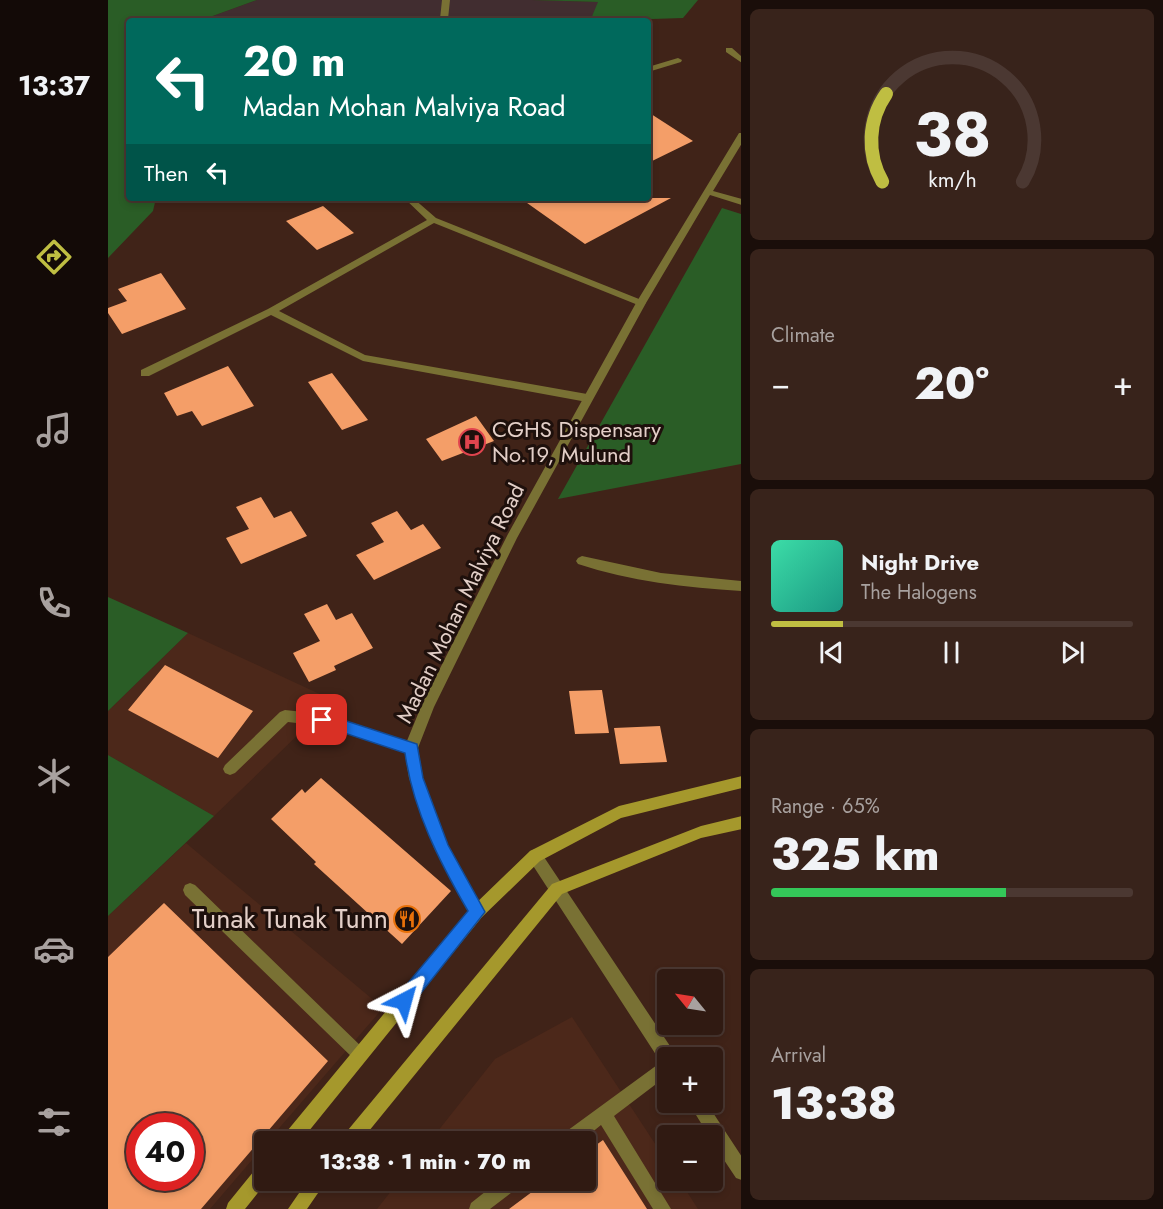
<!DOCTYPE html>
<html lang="en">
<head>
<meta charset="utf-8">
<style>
  body { margin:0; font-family:Jost,sans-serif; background:#38231b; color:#f1f3f6; height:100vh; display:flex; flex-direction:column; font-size:22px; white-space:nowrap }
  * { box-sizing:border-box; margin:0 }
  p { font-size:20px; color:#a8a19f }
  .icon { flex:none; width:33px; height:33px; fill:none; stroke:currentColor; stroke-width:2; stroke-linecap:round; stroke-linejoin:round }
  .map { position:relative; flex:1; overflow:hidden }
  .sheet { display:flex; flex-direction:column; gap:9px; padding:9px; background:#1a0e0a; width:422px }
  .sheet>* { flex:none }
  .guide { position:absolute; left:18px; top:18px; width:525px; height:183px; border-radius:6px; box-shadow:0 3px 9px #0003,0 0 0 2px #4b3832; background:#00695c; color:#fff; overflow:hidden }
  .needle { width:39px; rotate:300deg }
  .buttons { position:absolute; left:549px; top:969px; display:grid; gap:12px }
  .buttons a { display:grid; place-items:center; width:66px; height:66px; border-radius:6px; background:#301a12; box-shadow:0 3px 9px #0003,0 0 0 2px #4b3832; font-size:30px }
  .speed { position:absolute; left:18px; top:1113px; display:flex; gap:12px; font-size:30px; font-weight:700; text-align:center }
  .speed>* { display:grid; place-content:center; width:78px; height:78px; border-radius:50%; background:#301a12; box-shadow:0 3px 9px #0003,0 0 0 2px #4b3832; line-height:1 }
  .speed .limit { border:9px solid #d22; background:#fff; color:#111 }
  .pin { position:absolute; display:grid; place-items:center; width:51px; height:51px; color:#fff; margin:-26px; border-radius:12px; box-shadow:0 3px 9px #0006 }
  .me { position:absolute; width:66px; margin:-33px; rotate:39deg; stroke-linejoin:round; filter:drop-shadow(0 0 4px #0008) }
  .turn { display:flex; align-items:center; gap:21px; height:126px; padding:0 18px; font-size:27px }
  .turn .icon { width:78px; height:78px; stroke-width:2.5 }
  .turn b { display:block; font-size:42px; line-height:51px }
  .then { display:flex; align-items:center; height:57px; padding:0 18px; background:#0003; gap:12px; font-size:22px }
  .big { font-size:45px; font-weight:800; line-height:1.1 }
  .sheet .tile { flex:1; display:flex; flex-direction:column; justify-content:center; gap:9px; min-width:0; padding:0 21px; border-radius:9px; background:#38231b }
  .sheet .dial { align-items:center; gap:0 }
  .dial svg { height:156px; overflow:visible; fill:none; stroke:#4b3832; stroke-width:7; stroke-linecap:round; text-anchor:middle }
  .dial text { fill:#f1f3f6; stroke:none }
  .song { display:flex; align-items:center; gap:18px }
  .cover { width:72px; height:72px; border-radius:9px; background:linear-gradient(135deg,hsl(160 70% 55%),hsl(170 70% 35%)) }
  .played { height:6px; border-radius:3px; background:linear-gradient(90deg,#bfbe42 20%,#4b3832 20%) }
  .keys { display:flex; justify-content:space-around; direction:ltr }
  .heat { display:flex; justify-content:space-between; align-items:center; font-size:33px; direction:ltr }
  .charge { height:9px; border-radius:4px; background:linear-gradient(90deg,#34c759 65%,#4b3832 0) }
  .trip { position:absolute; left:146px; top:1131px; width:342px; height:60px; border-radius:6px; background:#301a12; box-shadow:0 3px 9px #0003,0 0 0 2px #4b3832; font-weight:800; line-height:60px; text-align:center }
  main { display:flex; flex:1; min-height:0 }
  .menu { display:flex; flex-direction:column; width:108px; justify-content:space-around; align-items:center; background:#130a07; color:#a8a19f }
  .menu .icon { width:42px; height:42px }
  .menu .active { color:#bfbe42 }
  .menu b { font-size:27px; color:#f1f3f6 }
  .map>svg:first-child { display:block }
  .built { fill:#4c281a; fill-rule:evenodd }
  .education { fill:#412d30 }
  .green { fill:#2a5d26 }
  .building { fill:#f49e68; fill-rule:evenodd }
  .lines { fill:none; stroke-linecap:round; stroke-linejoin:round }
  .lane { fill:#797134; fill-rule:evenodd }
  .street { fill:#797134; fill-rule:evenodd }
  .secondary { fill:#a5982c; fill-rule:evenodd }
  .route { fill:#1a73e8; stroke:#114b97; stroke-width:1.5 }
  .labels { text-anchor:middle; stroke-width:6; stroke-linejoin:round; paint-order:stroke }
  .poi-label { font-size:22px; fill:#e3cfc8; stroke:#1e100c; text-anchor:start }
  .street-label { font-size:22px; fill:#e3cfc8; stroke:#1e100c }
  .near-poi-label { font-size:27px; fill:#e3cfc8; stroke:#1e100c; text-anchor:end }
</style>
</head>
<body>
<main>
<nav class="menu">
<b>13:37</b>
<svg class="icon active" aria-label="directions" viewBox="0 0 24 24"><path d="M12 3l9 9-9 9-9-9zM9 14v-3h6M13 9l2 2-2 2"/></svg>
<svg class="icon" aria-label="music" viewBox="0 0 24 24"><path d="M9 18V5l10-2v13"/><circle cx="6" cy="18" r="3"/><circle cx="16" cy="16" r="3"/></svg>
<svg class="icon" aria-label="phone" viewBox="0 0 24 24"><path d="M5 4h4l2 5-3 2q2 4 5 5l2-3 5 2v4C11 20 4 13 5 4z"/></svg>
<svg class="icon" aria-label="climate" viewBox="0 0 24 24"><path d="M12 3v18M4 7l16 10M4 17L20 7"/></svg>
<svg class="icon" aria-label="car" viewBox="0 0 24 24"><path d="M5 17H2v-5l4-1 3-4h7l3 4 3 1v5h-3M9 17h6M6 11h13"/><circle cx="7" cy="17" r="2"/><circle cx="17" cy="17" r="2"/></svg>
<svg class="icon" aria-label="filters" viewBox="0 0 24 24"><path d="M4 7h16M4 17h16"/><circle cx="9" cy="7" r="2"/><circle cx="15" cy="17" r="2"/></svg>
</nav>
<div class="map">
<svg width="634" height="1209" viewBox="0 0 634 1209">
  <rect width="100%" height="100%" fill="#402318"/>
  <path class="built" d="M80,633L218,697L197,728L106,816L0,755V711Z
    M78,843L275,1008L160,1141L156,1142V1146L102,1209H0V916ZM32,1126H82V1178H32Z
    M464,1017L559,1162L560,1180L572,1181L590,1209H269L291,1181L477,1180V1142L322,1141L387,1059Z"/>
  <path class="education" d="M149,0H424L491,2L482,21H91Z"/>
  <path class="green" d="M0,0H149L91,21H21V198H48L45,211L0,258Z
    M424,0H590L575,18L482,21L490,2Z
    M614,208L633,214V464L450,499Z
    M0,597L80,633L0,711Z
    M0,755L106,816L0,916Z"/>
  <path class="building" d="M540,112L585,141L540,163Z
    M412,198H563L477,244Z
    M215,206L246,233L209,250L178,221Z
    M53,273L78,309L14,334L0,313V308L19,301L10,289Z
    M120,366L146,406L94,426L84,411L69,416L56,393Z
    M224,373L260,420L234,430L200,382Z
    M368,416L386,441L334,461L318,439Z
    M153,497L166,518L183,511L199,536L133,564L118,538L141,529L128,507Z
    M289,511L303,530L315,524L333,548L266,580L248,555L276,542L263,523Z
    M219,604L228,620L244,613L265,648L226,666L228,670L201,682L185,653L212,641L196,614Z
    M57,665L145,711L110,758L20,710Z
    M494,690L501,733L467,734L461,691Z
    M552,726L559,762L512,764L506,728Z
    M213,778L343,891L294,944L206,864L208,862L163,819L194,789L197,793Z
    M56,903L220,1061L93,1209H0V957ZM32,1126H82V1178H32Z
    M495,1140L539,1209H401L440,1180H477V1153Z"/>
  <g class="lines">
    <path class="lane" d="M334,0H342L340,19L337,21L332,19Z
      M570,58L574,60L573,62L540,72V67Z
      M296,198H305L328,218L536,301L538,303L533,306L530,305L326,223L171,311L257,355L479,394L483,395L484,398L483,401L479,402L255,361L163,315L41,376H33V370L160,309L319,220Z
      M177,710L214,714L303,742L308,744L310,748L308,752L303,754L214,726L180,722L127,773L122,775L117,773L115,769L117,765L172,712Z
      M82,883L87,885L257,1050L260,1055L257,1060L252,1063L247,1060L77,895L75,890L77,885Z
      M560,1057V1075L506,1116L563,1209H545L493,1125L472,1142H450L452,1136Z
      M392,1180H414L412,1186L382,1209H361L363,1203Z"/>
    <path class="street" d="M618,48H624L634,57V63L618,52Z
      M631,133H634V143L605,191L634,199V205L602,195L538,303L409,538L326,707L310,748L315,778L339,845L376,912L374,917L369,919L364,917L326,848L301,778L296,748L315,702L400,534L528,303Z
      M474,556L553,573L634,581V591C579,588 522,581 470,564L468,561L470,558Z
      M427,849L432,851L566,1052L568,1058H560V1066L554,1064L422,861L420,856L422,851Z
      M580,1102H598L634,1157V1180L628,1178L604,1142V1136H601Z"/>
    <path class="secondary" d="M634,776V788L513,818L432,861L374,917L192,1142H173L175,1136L364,907L422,851L511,806Z
      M634,816V829L593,838L454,894L252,1142H233L235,1136L444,884L593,826Z
      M156,1164V1180H160L137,1209H118L120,1203L150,1166Z
      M200,1180H219L199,1209H180Z"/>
  </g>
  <path class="route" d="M214,713L309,744L315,778L340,845L377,912L302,1007L296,1010L290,1007L288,1001L290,995L360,911C331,861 305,810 297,753L209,724L207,720L209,715Z"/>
  <defs>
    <symbol id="hospital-ring" viewBox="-11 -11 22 22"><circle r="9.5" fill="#1e100c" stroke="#e0444e" stroke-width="1.5"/><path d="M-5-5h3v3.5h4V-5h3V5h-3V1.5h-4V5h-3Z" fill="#e0444e"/></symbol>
    <symbol id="restaurant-ring" viewBox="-11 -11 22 22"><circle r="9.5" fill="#1e100c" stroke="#e8710a" stroke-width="1.5"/><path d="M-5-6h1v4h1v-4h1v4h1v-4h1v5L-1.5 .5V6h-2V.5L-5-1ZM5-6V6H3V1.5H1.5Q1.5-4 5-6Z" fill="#e8710a"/></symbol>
  </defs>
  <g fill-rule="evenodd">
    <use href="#hospital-ring" x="349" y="427" width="30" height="30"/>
    <use href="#restaurant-ring" x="284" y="904" width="30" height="30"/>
  </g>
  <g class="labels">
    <g class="poi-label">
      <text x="384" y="437">CGHS Dispensary<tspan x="384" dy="25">No.19, Mulund</tspan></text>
    </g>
    <g class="street-label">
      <text transform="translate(352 603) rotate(-64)" y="8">Madan Mohan Malviya Road</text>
    </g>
    <g class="near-poi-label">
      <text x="280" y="928">Tunak Tunak Tunn</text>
    </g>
  </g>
</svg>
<div class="buttons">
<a><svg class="needle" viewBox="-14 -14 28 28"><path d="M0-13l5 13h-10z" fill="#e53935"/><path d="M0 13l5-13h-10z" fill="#a8a19f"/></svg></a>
<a>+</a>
<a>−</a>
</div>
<div class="speed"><div class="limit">40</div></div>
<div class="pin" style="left:214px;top:720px;background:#d93025"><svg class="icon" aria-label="arrive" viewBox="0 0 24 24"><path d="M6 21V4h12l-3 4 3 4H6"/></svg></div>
<svg class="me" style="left:296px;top:1001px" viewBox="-20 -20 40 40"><path d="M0-17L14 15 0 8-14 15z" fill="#1a73e8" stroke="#fff" stroke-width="4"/></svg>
<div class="trip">13:38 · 1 min · 70 m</div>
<div class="guide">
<div class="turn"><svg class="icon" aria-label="left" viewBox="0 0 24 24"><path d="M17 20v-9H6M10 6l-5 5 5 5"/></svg><div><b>20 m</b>Madan Mohan Malviya Road</div></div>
<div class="then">Then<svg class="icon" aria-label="left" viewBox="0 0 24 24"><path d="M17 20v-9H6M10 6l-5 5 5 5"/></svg></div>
</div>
</div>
<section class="sheet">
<div class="tile dial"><svg viewBox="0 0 100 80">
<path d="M14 69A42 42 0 1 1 86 69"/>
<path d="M14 69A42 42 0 0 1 16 24" stroke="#bfbe42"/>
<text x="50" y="56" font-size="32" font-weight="700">38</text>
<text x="50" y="72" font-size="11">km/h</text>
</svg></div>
<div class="tile"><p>Climate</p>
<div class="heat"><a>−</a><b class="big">20°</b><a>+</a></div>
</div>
<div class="tile">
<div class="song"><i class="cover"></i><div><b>Night Drive</b><p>The Halogens</p></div></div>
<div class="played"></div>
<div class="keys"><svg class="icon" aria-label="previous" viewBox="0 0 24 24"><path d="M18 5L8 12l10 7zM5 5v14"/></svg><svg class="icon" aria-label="pause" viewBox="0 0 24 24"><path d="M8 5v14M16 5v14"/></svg><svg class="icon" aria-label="next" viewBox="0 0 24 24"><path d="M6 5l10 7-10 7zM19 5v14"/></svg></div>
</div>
<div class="tile"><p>Range · 65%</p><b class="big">325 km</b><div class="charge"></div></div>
<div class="tile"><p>Arrival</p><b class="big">13:38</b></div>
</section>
</main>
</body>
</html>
